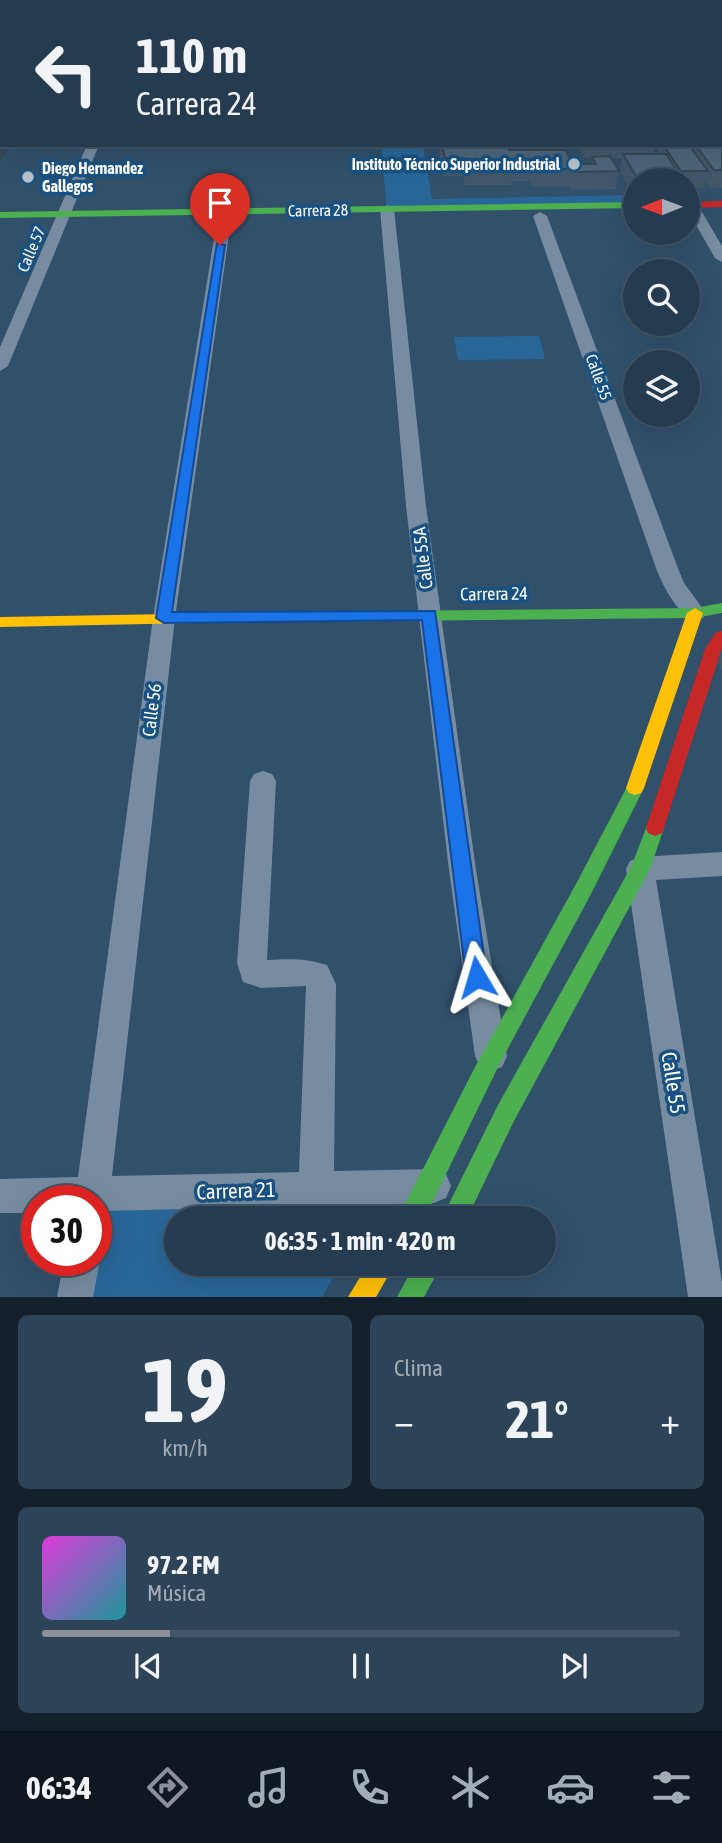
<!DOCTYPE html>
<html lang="es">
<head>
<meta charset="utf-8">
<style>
  body { margin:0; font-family:"Asap Condensed",sans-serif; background:#2d4357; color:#f1f3f6; height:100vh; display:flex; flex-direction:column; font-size:26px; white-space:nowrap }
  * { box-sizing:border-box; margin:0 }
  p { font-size:23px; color:#a3adb7 }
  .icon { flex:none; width:38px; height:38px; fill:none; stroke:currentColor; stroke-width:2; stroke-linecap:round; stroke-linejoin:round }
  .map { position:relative; height:1297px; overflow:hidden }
  .panel { display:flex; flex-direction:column; gap:18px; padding:18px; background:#14212c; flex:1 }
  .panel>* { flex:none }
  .hud { position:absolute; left:0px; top:0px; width:723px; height:147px; box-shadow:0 7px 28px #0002,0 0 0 2px #425667; background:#253c50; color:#f1f3f6; overflow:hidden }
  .needle { width:46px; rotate:269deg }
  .tools { position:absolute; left:623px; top:168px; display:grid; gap:14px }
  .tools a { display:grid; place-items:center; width:77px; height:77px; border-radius:50%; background:#253c50; box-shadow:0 7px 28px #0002,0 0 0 2px #425667; font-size:35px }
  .speed { position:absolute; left:21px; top:1185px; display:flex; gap:14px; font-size:35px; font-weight:700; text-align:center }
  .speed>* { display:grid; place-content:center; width:91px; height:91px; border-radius:50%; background:#253c50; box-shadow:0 7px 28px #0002,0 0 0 2px #425667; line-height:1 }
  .speed .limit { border:10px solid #d22; background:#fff; color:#111 }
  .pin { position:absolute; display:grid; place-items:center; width:60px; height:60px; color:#fff; margin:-72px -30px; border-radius:50% 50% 50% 0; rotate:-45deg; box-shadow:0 0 7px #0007 }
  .pin .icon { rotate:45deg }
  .me { position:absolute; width:77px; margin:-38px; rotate:353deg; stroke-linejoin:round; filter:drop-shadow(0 0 5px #0008) }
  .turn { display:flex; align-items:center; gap:24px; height:147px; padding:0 21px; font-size:32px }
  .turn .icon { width:91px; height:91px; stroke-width:2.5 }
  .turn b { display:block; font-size:49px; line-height:60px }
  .big { font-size:52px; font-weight:700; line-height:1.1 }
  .panel .widget { flex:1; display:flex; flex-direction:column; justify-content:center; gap:10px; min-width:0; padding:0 24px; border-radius:10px; background:#2d4357 }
  .panel .dial { align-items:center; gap:0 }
  .dial b { font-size:91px; line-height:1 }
  .song { display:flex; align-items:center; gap:21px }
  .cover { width:84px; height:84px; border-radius:10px; background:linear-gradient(135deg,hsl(300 70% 55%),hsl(180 70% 35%)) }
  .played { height:7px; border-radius:4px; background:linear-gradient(90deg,#8c9099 20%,#425667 20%) }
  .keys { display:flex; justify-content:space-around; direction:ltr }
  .heat { display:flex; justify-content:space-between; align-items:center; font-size:38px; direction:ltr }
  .panel .tiles { flex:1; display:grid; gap:18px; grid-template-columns:1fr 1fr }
  .widget:last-child { grid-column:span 2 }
  .trip { position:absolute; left:164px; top:1206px; width:392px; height:70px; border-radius:35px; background:#253c50; box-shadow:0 7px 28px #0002,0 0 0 2px #425667; font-weight:700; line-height:70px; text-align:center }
  .dock { display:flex; height:112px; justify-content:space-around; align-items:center; background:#0f1820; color:#a3adb7 }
  .dock .icon { width:49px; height:49px }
  .dock .on { color:#8c9099 }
  .dock b { font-size:32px; color:#f1f3f6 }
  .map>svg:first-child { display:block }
  .green { fill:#296698 }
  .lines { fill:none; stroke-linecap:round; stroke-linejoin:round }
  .street { fill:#778ca0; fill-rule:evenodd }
  .fast { fill:#4caf50; fill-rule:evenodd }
  .slow { fill:#ffc107; fill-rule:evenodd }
  .jam { fill:#c62828; fill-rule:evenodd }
  .wall { fill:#42586a }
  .shaded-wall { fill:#364756 }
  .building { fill:#4d667b; stroke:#364756; stroke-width:2 }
  .route { fill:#1a73e8; stroke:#114b97; stroke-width:2 }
  .poi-dot { fill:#b7c2cb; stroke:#195282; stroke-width:2.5 }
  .labels { text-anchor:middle; stroke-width:7; stroke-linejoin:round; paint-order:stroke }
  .far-poi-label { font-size:16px; font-weight:bold; fill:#fff; stroke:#195282; text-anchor:end }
  .far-street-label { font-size:16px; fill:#fff; stroke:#195282 }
  .street-label { font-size:18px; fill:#fff; stroke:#195282 }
  .near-street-label { font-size:21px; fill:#fff; stroke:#195282 }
</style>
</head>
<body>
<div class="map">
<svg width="722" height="1297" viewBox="0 0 722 1297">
  <rect width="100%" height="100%" fill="#31506a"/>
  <path class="green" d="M381,145H423L432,199L635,195V206L387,209Z
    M539,336L545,359L458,360L454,337Z
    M393,1174L367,1218H177V1264H341L322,1297H79L96,1260V1200H90L92,1183Z"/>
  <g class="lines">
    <path class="street" d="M64,0H72L63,2Z
      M274,0H282V2H274Z
      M386,0H396L385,2Z
      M404,0H412V2H404Z
      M685,0H696L684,2Z
      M721,8L722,9V15L721,14Z
      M0,53H2V59H0Z
      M87,145H99L8,366L0,371V347Z
      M688,202H696L722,246V262L715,258L688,211Z
      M387,205L394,209L426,506L476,870L507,1056L502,1067L491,1071L480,1067L475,1056L449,870L406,506L380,209Z
      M540,212L547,216L679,571L684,583L706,613L703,618C681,624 665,589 657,571L533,216Z
      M224,216L231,220L175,618L112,1176L299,1172L306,986L261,988L243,982L237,963L250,781L254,774L263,771L272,774L276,781L267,960C289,959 306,958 327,965L336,984L334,1171L434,1169L446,1174L451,1186L446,1198L434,1203L105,1211L96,1216V1200H37V1213H0V1179L78,1177L153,618L217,220Z
      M722,852V876L656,880L722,1282V1297H688L626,869L630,861L640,857Z
      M96,1251L100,1260L93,1297H57L64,1260H96Z"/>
    <path class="fast" d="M721,83H722V87H721Z
      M635,202V208L0,218V212Z
      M722,603V613L695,618L288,622L280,617L288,612L695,608Z
      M635,781L641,783L644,788L590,896L500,1063L430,1207L423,1218H398L474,1069L576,884L629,783Z
      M655,820L662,823L664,828L650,869L514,1121L467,1218H442L498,1105L631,867L648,823Z
      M415,1264H442L424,1297H397Z"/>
    <path class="slow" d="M74,0H239L71,2Z
      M721,40H722V44H721Z
      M0,90H2V94H0Z
      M695,608L703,613L644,788L641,793L635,795L629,793L626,788L687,613Z
      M288,612L296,617L293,621L0,627V617Z
      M368,1264H395L376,1297H348Z"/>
    <path class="jam" d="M0,1L4,2L0,5Z
      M722,201V207L688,208V202Z
      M722,631V648L664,828L662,833L655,836L648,833L646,828L705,649L716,632Z"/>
  </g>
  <path class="wall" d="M438,145H521V150L572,164H591L592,158H584L580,149L579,145H656L654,154H660L656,148V145H714V147L722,149V188H710L705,181L704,188H688V180H635V196H634L620,172L622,158H611L619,171L616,189L572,190L570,186L532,187L530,181H511V185H465L463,176H444Z
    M722,650V672L718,662Z"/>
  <path class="shaded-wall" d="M2,143V145H9L0,162V146Z"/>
  <path class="building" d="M2,120V143L0,146V122Z
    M442,145H508L509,150H566L572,164H596L592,157L610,156L619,171L575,172L573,169H534L532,163L511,164L513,167L466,168L464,158H445Z
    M697,147H721L722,149V170H714Z
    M665,148H691L708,171H681Z
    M623,154H666L681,177L637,178Z"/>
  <path class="route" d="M217,243L225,245L172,612L435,611L487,977L484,984L477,986L469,984L466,977L422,620L164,623L156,618Z"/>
  <g class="poi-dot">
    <circle cx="574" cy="164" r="7"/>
    <circle cx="28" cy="177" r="7"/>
  </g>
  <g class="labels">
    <g class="far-poi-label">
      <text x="560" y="170">Instituto Técnico Superior Industrial</text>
      <text x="42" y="174" text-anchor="start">Diego Hernandez<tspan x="42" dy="18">Gallegos</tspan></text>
    </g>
    <g class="far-street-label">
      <text transform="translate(318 210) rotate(-1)" y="6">Carrera 28</text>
      <text transform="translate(31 249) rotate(-67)" y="6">Calle 57</text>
      <text transform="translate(599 377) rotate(70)" y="6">Calle 55</text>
    </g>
    <g class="street-label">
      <text transform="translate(423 558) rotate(-97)" y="6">Calle 55A</text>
      <text transform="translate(494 594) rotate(-1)" y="6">Carrera 24</text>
      <text transform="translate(152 710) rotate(-83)" y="6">Calle 56</text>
    </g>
    <g class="near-street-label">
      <text transform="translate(673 1083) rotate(81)" y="7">Calle 55</text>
      <text transform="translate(236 1191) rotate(-2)" y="7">Carrera 21</text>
    </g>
  </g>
</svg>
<div class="tools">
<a><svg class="needle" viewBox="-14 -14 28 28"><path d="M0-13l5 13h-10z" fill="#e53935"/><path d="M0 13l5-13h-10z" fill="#a3adb7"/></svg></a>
<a><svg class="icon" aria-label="search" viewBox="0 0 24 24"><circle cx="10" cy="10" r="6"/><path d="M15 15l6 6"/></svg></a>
<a><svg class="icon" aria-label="layers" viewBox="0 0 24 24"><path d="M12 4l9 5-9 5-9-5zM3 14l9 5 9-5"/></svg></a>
</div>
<div class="speed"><div class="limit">30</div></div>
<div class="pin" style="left:220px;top:245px;background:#d93025"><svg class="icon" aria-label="arrive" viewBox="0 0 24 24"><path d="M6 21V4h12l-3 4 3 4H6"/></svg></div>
<svg class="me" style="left:477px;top:977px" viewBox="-20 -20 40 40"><path d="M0-17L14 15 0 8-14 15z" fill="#1a73e8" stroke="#fff" stroke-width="4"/></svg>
<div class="trip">06:35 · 1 min · 420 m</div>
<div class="hud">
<div class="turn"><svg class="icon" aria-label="left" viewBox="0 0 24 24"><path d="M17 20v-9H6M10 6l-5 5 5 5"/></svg><div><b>110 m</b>Carrera 24</div></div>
</div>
</div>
<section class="panel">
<div class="tiles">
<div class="widget dial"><b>19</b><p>km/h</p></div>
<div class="widget"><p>Clima</p>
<div class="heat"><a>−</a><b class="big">21°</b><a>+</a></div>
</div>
<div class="widget">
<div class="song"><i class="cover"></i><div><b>97.2 FM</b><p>Música</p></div></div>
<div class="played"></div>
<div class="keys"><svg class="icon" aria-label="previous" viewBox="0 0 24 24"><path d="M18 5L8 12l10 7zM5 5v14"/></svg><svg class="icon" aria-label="pause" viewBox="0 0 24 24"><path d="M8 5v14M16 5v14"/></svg><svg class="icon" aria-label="next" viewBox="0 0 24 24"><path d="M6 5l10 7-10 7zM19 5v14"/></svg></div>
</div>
</div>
</section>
<nav class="dock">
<b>06:34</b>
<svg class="icon on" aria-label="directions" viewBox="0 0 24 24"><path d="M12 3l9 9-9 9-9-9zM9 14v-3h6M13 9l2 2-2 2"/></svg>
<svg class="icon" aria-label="music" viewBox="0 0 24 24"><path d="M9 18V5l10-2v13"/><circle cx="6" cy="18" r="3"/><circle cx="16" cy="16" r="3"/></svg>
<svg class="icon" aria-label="phone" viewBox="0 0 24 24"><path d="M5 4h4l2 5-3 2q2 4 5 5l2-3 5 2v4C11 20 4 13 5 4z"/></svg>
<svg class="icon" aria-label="climate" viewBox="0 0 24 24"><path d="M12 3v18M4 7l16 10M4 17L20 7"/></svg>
<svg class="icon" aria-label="car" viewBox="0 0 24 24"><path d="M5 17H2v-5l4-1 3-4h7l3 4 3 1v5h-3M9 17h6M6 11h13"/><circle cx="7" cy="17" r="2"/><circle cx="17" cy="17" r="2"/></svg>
<svg class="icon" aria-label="filters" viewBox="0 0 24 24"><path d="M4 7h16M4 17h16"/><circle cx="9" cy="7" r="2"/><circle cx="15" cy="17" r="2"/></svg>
</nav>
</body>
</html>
